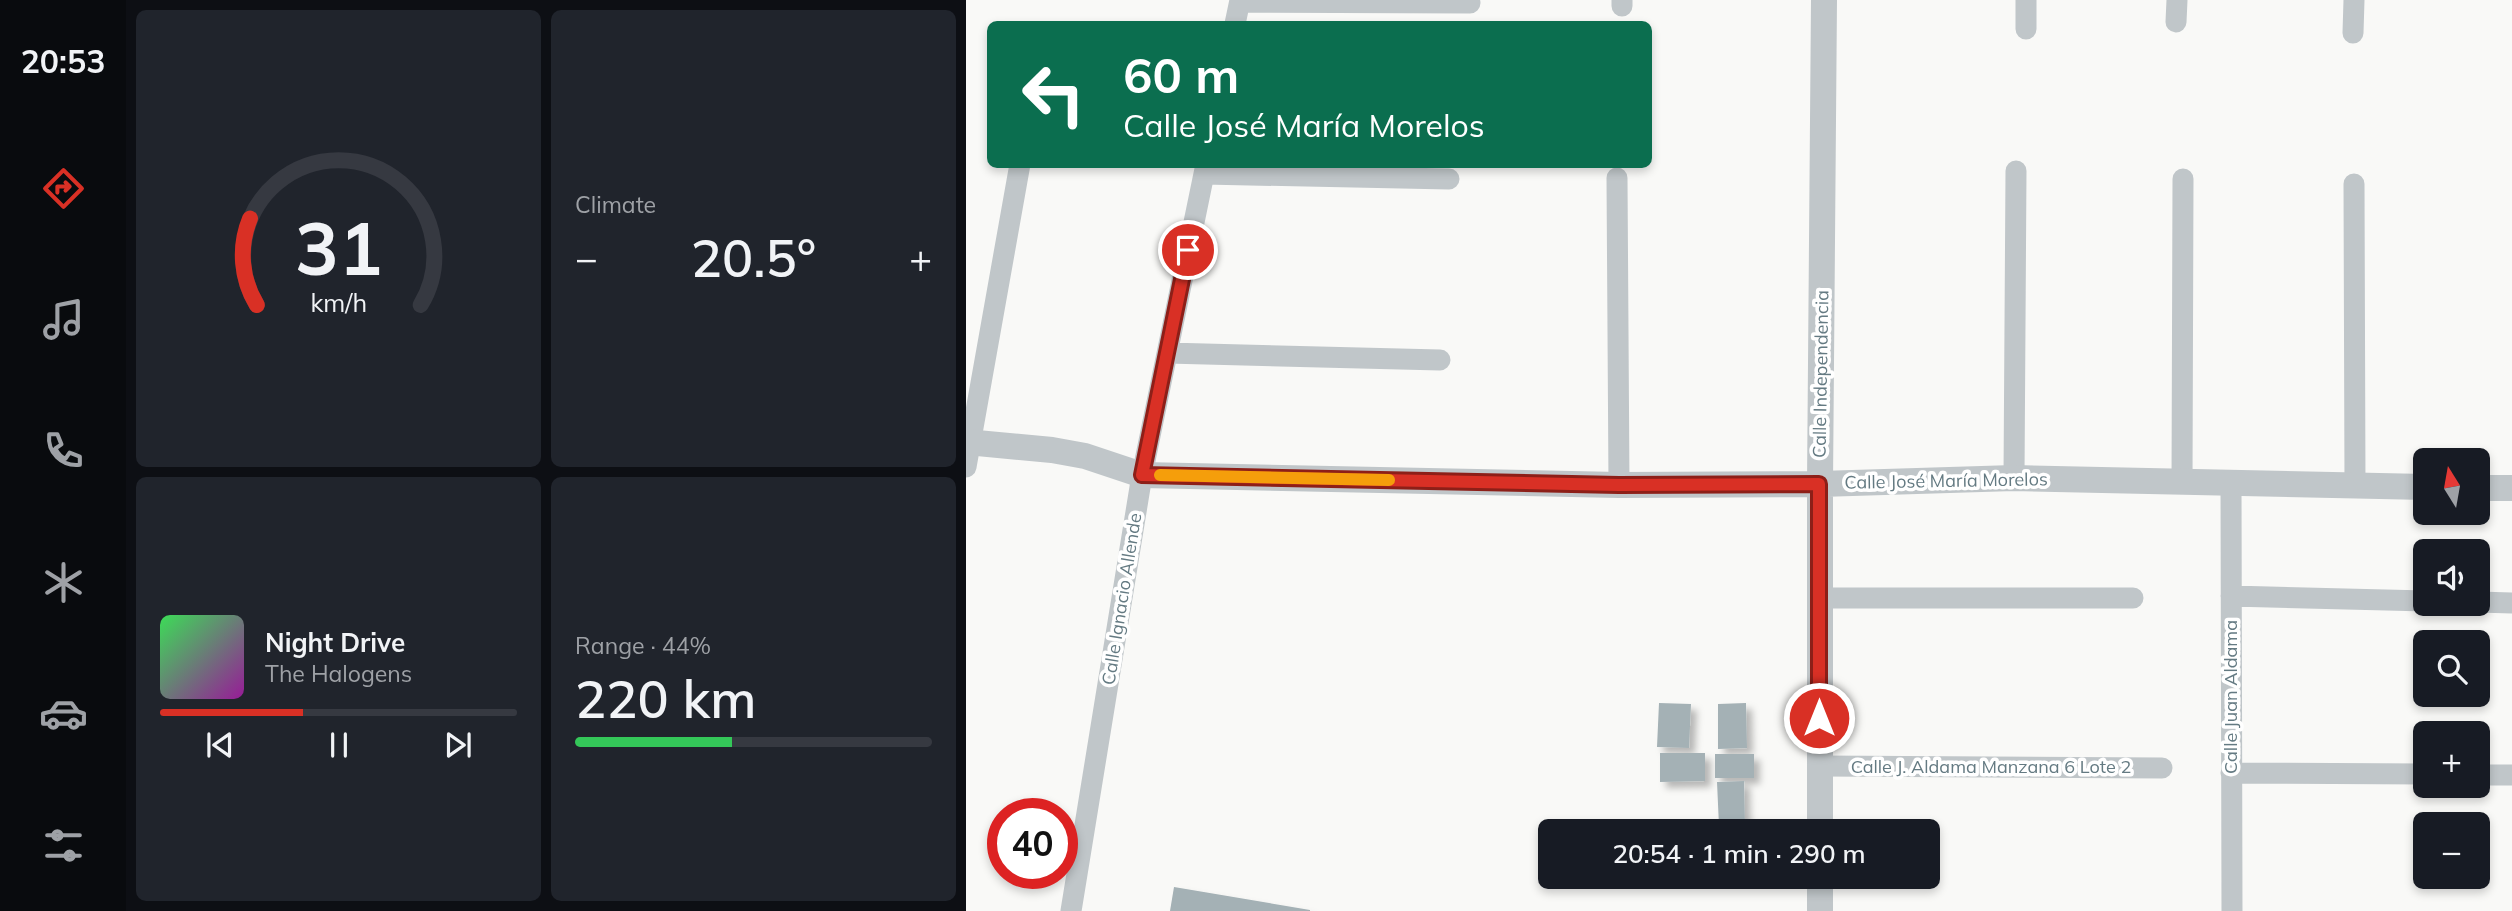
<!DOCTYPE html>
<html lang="en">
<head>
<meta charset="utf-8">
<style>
  body { margin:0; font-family:Mulish,sans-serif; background:#20242c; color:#f1f3f6; height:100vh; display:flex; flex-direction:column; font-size:26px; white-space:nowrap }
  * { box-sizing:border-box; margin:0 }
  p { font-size:23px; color:#9ea1a6 }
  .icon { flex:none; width:38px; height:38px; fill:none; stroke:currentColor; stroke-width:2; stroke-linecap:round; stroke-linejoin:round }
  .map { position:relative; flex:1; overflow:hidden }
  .drawer { display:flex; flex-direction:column; gap:10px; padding:10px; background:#0d0f14; width:840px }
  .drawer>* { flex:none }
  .top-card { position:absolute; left:21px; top:21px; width:665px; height:147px; border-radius:10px; box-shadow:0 4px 10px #0003; background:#0b6e4f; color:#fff; overflow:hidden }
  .needle { width:46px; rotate:349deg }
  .buttons { position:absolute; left:1447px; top:448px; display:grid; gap:14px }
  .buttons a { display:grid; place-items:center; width:77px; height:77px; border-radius:10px; background:#171b24; box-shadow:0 4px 10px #0003; font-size:35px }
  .speed { position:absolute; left:21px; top:798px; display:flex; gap:14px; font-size:35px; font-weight:700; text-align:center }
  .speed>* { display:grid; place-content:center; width:91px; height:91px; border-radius:50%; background:#171b24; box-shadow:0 4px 10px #0003; line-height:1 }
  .speed .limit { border:10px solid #d22; background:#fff; color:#111 }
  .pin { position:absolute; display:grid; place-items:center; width:60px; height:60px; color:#fff; margin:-30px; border:4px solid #fff; border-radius:50%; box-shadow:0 2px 7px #0007 }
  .me { position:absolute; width:77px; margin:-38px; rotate:0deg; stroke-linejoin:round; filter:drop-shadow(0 0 5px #0008) }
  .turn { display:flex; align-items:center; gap:24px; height:147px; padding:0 21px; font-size:32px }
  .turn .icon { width:91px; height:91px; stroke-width:2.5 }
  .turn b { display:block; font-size:49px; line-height:60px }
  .big { font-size:52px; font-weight:600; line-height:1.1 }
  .drawer .tile { flex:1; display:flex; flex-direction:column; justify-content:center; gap:10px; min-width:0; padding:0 24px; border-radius:10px; background:#20242c }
  .drawer .dial { align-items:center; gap:0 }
  .dial svg { height:182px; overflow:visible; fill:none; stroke:#363941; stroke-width:7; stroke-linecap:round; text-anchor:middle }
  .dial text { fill:#f1f3f6; stroke:none }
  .song { display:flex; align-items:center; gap:21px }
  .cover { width:84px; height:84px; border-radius:10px; background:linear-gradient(135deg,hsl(130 70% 55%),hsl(300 70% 35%)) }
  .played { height:7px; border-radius:4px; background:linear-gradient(90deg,#d93025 40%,#363941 40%) }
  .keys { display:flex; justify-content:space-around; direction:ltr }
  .heat { display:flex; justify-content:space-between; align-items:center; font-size:38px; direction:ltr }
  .charge { height:10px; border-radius:5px; background:linear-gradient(90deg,#34c759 44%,#363941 0) }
  .drawer .tiles { flex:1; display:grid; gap:10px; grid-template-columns:repeat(2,1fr) }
  .trip { position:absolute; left:572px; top:819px; width:402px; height:70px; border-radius:10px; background:#171b24; box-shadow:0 4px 10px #0003; font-weight:600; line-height:70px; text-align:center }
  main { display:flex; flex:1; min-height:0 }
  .dock { display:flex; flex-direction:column; width:126px; justify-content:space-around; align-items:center; background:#090b0e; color:#9ea1a6 }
  .dock .icon { width:49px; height:49px }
  .dock .selected { color:#d93025 }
  .dock b { font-size:32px; color:#f1f3f6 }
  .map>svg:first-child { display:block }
  .building { fill:#a4b1b5; filter:url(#shadow) }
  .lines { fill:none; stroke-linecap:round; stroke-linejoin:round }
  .minor { stroke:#c0c6c9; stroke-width:21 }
  .tertiary { stroke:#c0c6c9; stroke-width:26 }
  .route-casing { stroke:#8d1f18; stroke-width:18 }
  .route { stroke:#d93025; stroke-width:12 }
  .slow { stroke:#f59e0b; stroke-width:12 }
  .labels { text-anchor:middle; stroke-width:7; stroke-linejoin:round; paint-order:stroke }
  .street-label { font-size:18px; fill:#647a82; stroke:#fff }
</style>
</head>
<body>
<main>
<nav class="dock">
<b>20:53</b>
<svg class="icon selected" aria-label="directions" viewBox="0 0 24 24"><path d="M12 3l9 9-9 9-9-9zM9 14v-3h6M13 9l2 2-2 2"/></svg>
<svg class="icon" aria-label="music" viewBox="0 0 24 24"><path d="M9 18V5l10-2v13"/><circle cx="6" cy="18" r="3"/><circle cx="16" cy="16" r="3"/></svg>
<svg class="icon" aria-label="phone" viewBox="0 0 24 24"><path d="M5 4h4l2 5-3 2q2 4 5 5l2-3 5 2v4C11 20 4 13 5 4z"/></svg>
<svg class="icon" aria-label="climate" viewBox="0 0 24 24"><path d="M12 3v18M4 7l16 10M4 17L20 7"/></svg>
<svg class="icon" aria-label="car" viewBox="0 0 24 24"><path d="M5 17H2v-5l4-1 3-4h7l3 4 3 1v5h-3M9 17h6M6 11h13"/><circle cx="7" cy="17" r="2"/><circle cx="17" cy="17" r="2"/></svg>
<svg class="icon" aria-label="filters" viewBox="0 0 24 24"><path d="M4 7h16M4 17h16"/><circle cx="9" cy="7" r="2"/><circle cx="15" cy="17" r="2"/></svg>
</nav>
<section class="drawer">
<div class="tiles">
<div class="tile dial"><svg viewBox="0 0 100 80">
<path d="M14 69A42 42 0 1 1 86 69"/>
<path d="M14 69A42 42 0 0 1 11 31" stroke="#d93025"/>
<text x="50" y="56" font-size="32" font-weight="700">31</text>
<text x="50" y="72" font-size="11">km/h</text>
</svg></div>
<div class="tile"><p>Climate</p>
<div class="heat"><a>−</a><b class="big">20.5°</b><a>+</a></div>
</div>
<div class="tile">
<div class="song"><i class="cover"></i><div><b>Night Drive</b><p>The Halogens</p></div></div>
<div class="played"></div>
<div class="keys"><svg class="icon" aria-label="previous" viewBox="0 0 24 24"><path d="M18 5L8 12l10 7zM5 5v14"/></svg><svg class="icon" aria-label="pause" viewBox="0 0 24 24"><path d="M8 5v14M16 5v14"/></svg><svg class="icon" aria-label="next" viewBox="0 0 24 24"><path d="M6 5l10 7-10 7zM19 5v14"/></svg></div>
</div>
<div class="tile"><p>Range · 44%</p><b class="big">220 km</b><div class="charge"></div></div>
</div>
</section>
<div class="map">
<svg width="1546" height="911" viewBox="0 0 1546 911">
  <defs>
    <filter id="shadow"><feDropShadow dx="6" dy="6" stdDeviation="3.5" flood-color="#0004"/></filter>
  </defs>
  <rect width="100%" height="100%" fill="#f9f9f7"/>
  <path class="building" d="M693,703L725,704L723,748L691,747Z
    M780,703L781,748L752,749V704Z
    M694,753H739V781L694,782Z
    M749,754H788V778H749Z
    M778,781L779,826H753L751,782Z
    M208,887L344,910V911H204Z"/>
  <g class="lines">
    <path class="minor" d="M274,2L504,3
      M656,6V0
      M1210,22L1211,0
      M269,24L274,0
      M1060,29V0
      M1387,33L1388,0
      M238,174L483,179
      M651,178L653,485
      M1388,184L1389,486
      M201,353L474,360
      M0,467L54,164
      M1048,478L1050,171
      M1216,483L1217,179
      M1265,484L1266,911
      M1265,596L1460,601
      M853,598H1167
      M1512,602L1546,603
      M854,766L1196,768
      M1265,773L1460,774
      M1512,775H1546
      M105,911L176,475L240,164"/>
    <path class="tertiary" d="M0,442L86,450L119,456L176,475L653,485L854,484L1048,478L1460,487
      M1512,488H1546
      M854,831V484L858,0
      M854,877V911"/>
  </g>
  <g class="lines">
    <defs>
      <path id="route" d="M222,250L176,475L653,485L853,484V718"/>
    </defs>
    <use href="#route" class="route-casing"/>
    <use href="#route" class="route"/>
    <path class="slow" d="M194,475L423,480"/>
  </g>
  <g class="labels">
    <g class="street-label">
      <text transform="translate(855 374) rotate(-89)" y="6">Calle Independencia</text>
      <text transform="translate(980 481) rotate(-1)" y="6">Calle José María Morelos</text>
      <text transform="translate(156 599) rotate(-81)" y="6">Calle Ignacio Allende</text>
      <text transform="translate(1265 697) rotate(-90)" y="6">Calle Juan Aldama</text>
      <text x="1025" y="773">Calle J. Aldama Manzana 6 Lote 2</text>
    </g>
  </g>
</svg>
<div class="buttons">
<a><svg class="needle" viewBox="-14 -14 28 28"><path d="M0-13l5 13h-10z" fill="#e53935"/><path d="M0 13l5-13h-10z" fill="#9ea1a6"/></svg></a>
<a><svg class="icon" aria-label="sound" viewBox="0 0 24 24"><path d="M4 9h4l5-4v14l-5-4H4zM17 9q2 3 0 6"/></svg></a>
<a><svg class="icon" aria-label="search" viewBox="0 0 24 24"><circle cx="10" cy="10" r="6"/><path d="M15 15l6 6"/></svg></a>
<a>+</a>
<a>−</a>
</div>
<div class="speed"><div class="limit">40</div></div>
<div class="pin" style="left:222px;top:250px;background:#d93025"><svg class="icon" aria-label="arrive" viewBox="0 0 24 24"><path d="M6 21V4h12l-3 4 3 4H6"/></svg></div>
<svg class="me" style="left:853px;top:718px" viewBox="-20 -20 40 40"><circle r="17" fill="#d93025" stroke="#fff" stroke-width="3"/><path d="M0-11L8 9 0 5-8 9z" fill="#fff"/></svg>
<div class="trip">20:54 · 1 min · 290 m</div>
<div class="top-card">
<div class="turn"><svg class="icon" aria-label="left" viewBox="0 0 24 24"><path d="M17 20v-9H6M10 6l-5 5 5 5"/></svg><div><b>60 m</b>Calle José María Morelos</div></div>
</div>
</div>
</main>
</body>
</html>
